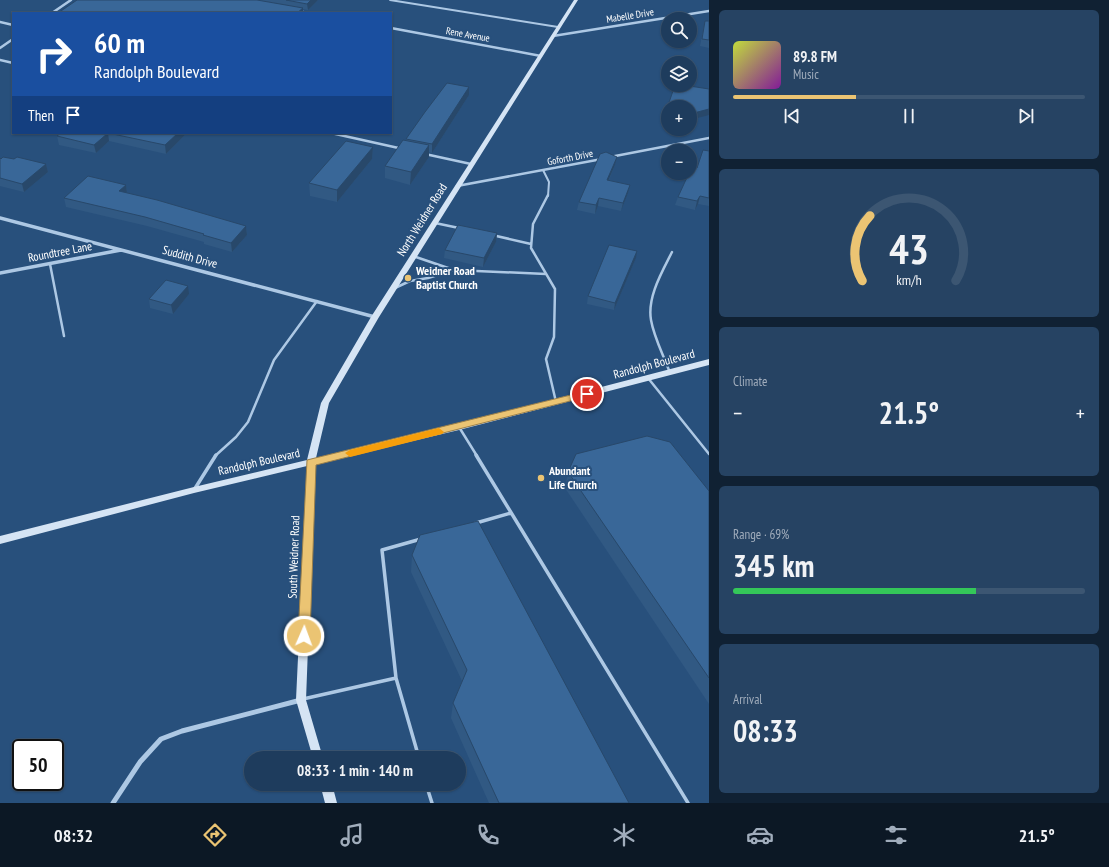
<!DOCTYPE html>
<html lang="en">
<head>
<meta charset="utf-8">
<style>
  body { margin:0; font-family:"PT Sans Narrow",sans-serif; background:#264363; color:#f1f3f6; height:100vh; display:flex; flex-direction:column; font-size:15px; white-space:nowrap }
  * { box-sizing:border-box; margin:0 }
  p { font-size:13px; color:#a1adbc }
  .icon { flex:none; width:22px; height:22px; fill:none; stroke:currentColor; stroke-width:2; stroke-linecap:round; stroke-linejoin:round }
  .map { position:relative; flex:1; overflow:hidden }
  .panel { display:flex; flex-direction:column; gap:10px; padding:10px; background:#102133; width:400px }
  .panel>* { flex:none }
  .hud { position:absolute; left:12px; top:12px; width:380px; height:122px; border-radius:0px; box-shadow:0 1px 3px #0004,0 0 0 1px #3c5672; background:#1a4fa0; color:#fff; overflow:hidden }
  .fabs { position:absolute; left:661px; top:12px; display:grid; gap:8px }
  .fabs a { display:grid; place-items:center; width:36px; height:36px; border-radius:50%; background:#1e3c5d; box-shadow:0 1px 3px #0004,0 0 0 1px #3c5672; font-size:20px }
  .speed { position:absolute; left:12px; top:739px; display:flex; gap:8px; font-size:20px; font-weight:700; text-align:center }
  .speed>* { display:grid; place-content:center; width:52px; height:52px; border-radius:50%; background:#1e3c5d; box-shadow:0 1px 3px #0004,0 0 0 1px #3c5672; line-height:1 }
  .speed .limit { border:2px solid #111; border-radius:6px; background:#fff; color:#111 }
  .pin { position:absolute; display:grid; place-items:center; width:34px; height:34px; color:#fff; margin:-17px; border:2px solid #fff; border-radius:50%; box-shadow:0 1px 4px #0007 }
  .me { position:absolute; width:44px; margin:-22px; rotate:2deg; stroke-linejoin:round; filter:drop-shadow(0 0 3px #0008) }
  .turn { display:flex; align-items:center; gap:14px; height:84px; padding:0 16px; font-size:18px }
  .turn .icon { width:52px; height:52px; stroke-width:2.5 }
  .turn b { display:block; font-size:28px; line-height:34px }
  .then { display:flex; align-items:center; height:38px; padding:0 16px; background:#0003; gap:8px; font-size:15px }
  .big { font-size:30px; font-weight:800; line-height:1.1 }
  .panel .widget { flex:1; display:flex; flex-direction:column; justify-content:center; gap:6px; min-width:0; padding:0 14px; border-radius:6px; background:#264363 }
  .panel .dial { align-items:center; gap:0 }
  .dial svg { height:104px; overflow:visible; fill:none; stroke:#3c5672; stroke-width:7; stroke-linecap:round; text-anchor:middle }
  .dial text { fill:#f1f3f6; stroke:none }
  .song { display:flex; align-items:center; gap:12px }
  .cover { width:48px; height:48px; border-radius:6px; background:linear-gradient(135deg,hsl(70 70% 55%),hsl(290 70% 35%)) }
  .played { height:4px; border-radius:2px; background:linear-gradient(90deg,#ebc473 35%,#3c5672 35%) }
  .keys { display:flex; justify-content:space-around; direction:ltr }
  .heat { display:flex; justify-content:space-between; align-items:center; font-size:22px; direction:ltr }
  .charge { height:6px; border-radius:3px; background:linear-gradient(90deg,#34c759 69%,#3c5672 0) }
  .trip { position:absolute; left:244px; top:751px; width:222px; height:40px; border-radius:20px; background:#1e3c5d; box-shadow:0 1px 3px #0004,0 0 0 1px #3c5672; font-weight:800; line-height:40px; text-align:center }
  .tabs { display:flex; height:64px; justify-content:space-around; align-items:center; background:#0c1825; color:#a1adbc }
  .tabs .icon { width:28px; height:28px }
  .tabs .on { color:#ebc473 }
  .tabs b { font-size:18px; color:#f1f3f6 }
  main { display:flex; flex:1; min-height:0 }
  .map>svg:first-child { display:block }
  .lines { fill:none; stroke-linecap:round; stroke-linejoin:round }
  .service-far2 { stroke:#adc8e4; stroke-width:2 }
  .service-far1 { stroke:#adc8e4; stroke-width:2.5 }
  .service { stroke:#adc8e4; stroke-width:3.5 }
  .minor-far2 { stroke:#adc8e4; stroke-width:2.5 }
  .minor-far1 { stroke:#adc8e4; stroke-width:3.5 }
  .minor { stroke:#adc8e4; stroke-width:5 }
  .secondary { fill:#d5e4f4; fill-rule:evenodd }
  .wall { fill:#315983 }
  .shaded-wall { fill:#28486a }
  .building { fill:#396798; stroke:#28486a }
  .route { fill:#ebc473; stroke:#997f4b }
  .slow { fill:#f59e0b }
  .poi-dot { fill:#ebc473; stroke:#28507c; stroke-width:1.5 }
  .labels { text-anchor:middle; stroke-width:4; stroke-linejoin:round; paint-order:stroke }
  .far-street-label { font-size:10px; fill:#fff; stroke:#28507c }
  .street-label { font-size:12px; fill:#fff; stroke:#28507c }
  .poi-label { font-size:12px; font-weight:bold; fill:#fff; stroke:#28507c; text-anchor:start }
</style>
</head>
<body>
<main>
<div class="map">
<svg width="709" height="803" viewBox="0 0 709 803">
  <rect width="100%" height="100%" fill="#28507c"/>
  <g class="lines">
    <path class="service-far2" d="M390,0L558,27
      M543,170L549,182L548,196"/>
    <path class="service-far1" d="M548,195L533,224L531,248L555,289L554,337L546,359L556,402
      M435,223L459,228
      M492,235L531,244
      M413,256L454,270
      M50,264L64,336
      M395,288L410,281L428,278L454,270L546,274
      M670,373C664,356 654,338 651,320C647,297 662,272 672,252
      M648,378L709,454
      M459,427L477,456
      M215,456L236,437L248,422L274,360L317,301"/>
    <path class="service" d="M476,455L688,803
      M194,490L216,455
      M476,523L511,513
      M303,699L396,678
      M419,758L396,678L382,550L421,539
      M426,784L432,803"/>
    <path class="minor-far2" d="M298,11L308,13
      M52,13L71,0
      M0,22L13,25
      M391,28L541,56
      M553,36L709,11
      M0,48L13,39
      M0,60L13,63
      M331,133L403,149
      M425,154L471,164
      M610,157L709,138
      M457,186L602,159"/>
    <path class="minor-far1" d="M0,218L375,317
      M0,273L121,250"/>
    <path class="minor" d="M113,803L140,762L161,739L182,731L301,700"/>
    <path class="secondary" d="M574,0H578L379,317L329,403L316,458L459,424L709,359V365L459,430L315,464L306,700L323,758H313L296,700L307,466L194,493L0,544V536L194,487L307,460L321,403L371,317Z
      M320,784H332L337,803H325Z"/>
  </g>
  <path class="wall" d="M77,0H318L308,10L303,9V13H58Z
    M705,21H709V48L700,46Z
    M469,95L432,153L429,152V157L410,185L385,178V166L406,140V139Z
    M61,133H187L166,154L109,141L96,153L59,145L57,136Z
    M373,147L372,159L337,202L310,196L309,183Z
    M709,151V206L698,204L695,210L675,205L678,197Z
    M617,157L615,165L609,180L630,185L628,193L621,211L598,206L595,214L577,210L579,202Z
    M0,158L14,159L46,164L48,172L24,192L0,186Z
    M126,185L127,193L246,226L247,235L232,252L204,244V242L147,226L66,207L64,198Z
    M497,233L496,242L483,267L444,258L445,250Z
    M636,258L614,310L587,304L588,296Z
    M189,294L173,314L150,308L149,299Z
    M568,472L709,491V704L565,488Z
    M412,555L629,803H489L451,718L453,703L462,681L411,572Z"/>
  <path class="shaded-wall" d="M311,0H318L308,10L307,4Z
    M303,8V13H297Z
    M469,87V95L432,153V144Z
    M709,109V115L690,120V114Z
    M668,119V125L662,127L663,120Z
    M108,133L109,141L96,153L94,145Z
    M178,133H187L166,154L165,145Z
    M429,145V157L410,185L411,172Z
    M373,147L372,159L337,202V190Z
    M617,157L615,165L605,188L607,180Z
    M46,164L48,172L24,192L22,184Z
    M126,185L127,193L119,191Z
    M630,185L628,193L621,211L623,203Z
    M700,196L698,204L695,210L697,201Z
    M599,198L598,206L595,214L596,205Z
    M246,226L247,235L232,252L231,243Z
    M497,233L496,242L483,267L484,258Z
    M637,251L636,258L614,310L615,303Z
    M188,286L189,294L173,314L171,305Z"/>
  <path class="building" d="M77,0H257L303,8L297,13H161L158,12L157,13H58Z
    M286,0H311L307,4Z
    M705,21H709V40L702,39Z
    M447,83L469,87L432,144L406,139L425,112Z
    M675,85H683L709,89V109L690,114V107H668V119L663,120Z
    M61,133H178L165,145L108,133L94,145L57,136Z
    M403,140L429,145L411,172L385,166Z
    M346,141L373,147L337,190L309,183Z
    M703,150L709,151V198L700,196L697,201L678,197L689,173H690V170L691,167L697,168Z
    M606,152L617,157L607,180L630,185L623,203L599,198L596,205L579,202L600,154Z
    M3,157L14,159L17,157L46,164L22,184L0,178V158L1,159Z
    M88,176L126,185L119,191L157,200L246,226L231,243L203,235L204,234L145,217L64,198Z
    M458,225L497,233L484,258L445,250Z
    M609,245L637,251L615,303L588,296Z
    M166,280L188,286L171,305L149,299Z
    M647,436L670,442L709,491V678L568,472L576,454Z
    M478,521L629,803H499L453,703L467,670L412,555L420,535Z"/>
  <path class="route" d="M587,391L591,394L590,396L316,465L310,636L308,640L304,641L300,640L298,636L307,460Z"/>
  <path class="slow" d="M439,428L444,432L442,434L350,457L345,453L350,450Z"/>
  <g class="poi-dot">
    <circle cx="408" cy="278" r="4"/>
    <circle cx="541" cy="478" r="4"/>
  </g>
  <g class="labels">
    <g class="far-street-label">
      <text transform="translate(630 15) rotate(-9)" y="4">Mabelle Drive</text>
      <text transform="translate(468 34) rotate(10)" y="4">Rene Avenue</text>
      <text transform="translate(570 157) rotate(-11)" y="4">Goforth Drive</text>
    </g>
    <g class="street-label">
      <text transform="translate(422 220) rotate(-58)" y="4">North Weidner Road</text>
      <text transform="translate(60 252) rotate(-11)" y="4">Roundtree Lane</text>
      <text transform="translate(190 257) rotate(15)" y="4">Suddith Drive</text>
      <text transform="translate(654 364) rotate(-15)" y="4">Randolph Boulevard</text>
      <text transform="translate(259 462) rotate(-13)" y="4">Randolph Boulevard</text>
      <text transform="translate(294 557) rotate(-88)" y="4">South Weidner Road</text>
    </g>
    <g class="poi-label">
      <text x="416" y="275">Weidner Road<tspan x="416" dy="14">Baptist Church</tspan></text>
      <text x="549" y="475">Abundant<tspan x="549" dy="14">Life Church</tspan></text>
    </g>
  </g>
</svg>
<div class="fabs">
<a><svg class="icon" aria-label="search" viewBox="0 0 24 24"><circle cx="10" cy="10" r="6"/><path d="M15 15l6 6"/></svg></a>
<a><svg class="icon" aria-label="layers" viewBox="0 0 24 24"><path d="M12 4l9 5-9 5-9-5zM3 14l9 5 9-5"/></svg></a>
<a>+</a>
<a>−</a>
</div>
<div class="speed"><div class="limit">50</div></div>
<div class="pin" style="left:587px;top:394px;background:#d93025"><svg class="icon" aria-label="arrive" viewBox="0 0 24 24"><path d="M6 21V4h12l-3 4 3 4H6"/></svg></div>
<svg class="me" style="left:304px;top:636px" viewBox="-20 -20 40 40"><circle r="17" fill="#ebc473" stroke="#fff" stroke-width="3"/><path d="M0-11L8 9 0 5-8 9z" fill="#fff"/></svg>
<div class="trip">08:33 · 1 min · 140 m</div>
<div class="hud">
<div class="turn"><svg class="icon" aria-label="right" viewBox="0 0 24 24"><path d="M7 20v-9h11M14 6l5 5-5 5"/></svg><div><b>60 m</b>Randolph Boulevard</div></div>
<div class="then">Then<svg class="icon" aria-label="arrive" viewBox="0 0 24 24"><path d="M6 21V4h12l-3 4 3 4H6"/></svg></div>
</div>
</div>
<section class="panel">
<div class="widget">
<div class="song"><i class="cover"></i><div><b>89.8 FM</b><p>Music</p></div></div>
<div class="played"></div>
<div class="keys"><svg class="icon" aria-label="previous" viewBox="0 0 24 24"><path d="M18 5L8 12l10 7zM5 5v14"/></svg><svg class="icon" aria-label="pause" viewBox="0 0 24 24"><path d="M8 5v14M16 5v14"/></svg><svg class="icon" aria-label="next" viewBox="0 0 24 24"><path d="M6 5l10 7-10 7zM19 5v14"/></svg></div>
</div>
<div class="widget dial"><svg viewBox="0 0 100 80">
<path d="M14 69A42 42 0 1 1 86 69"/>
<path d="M14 69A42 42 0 0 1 20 19" stroke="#ebc473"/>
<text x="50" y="56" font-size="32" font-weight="700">43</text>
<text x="50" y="72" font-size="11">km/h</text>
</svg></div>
<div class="widget"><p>Climate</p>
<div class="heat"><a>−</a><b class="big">21.5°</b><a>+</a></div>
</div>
<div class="widget"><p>Range · 69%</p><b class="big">345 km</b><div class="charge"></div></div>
<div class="widget"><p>Arrival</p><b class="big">08:33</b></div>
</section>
</main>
<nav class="tabs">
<b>08:32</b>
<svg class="icon on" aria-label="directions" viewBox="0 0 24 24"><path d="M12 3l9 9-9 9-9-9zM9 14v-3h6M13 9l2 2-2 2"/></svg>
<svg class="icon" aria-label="music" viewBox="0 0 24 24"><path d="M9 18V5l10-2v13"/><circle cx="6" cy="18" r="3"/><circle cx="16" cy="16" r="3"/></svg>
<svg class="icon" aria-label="phone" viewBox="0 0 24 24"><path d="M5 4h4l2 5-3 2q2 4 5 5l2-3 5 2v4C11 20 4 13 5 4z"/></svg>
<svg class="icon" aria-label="climate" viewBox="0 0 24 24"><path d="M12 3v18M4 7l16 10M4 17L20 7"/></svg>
<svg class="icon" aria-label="car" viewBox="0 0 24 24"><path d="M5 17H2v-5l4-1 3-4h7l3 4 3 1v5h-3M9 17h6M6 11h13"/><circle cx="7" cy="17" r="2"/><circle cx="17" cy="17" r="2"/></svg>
<svg class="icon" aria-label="filters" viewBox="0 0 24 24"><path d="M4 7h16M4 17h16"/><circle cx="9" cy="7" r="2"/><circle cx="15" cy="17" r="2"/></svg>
<b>21.5°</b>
</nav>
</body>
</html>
